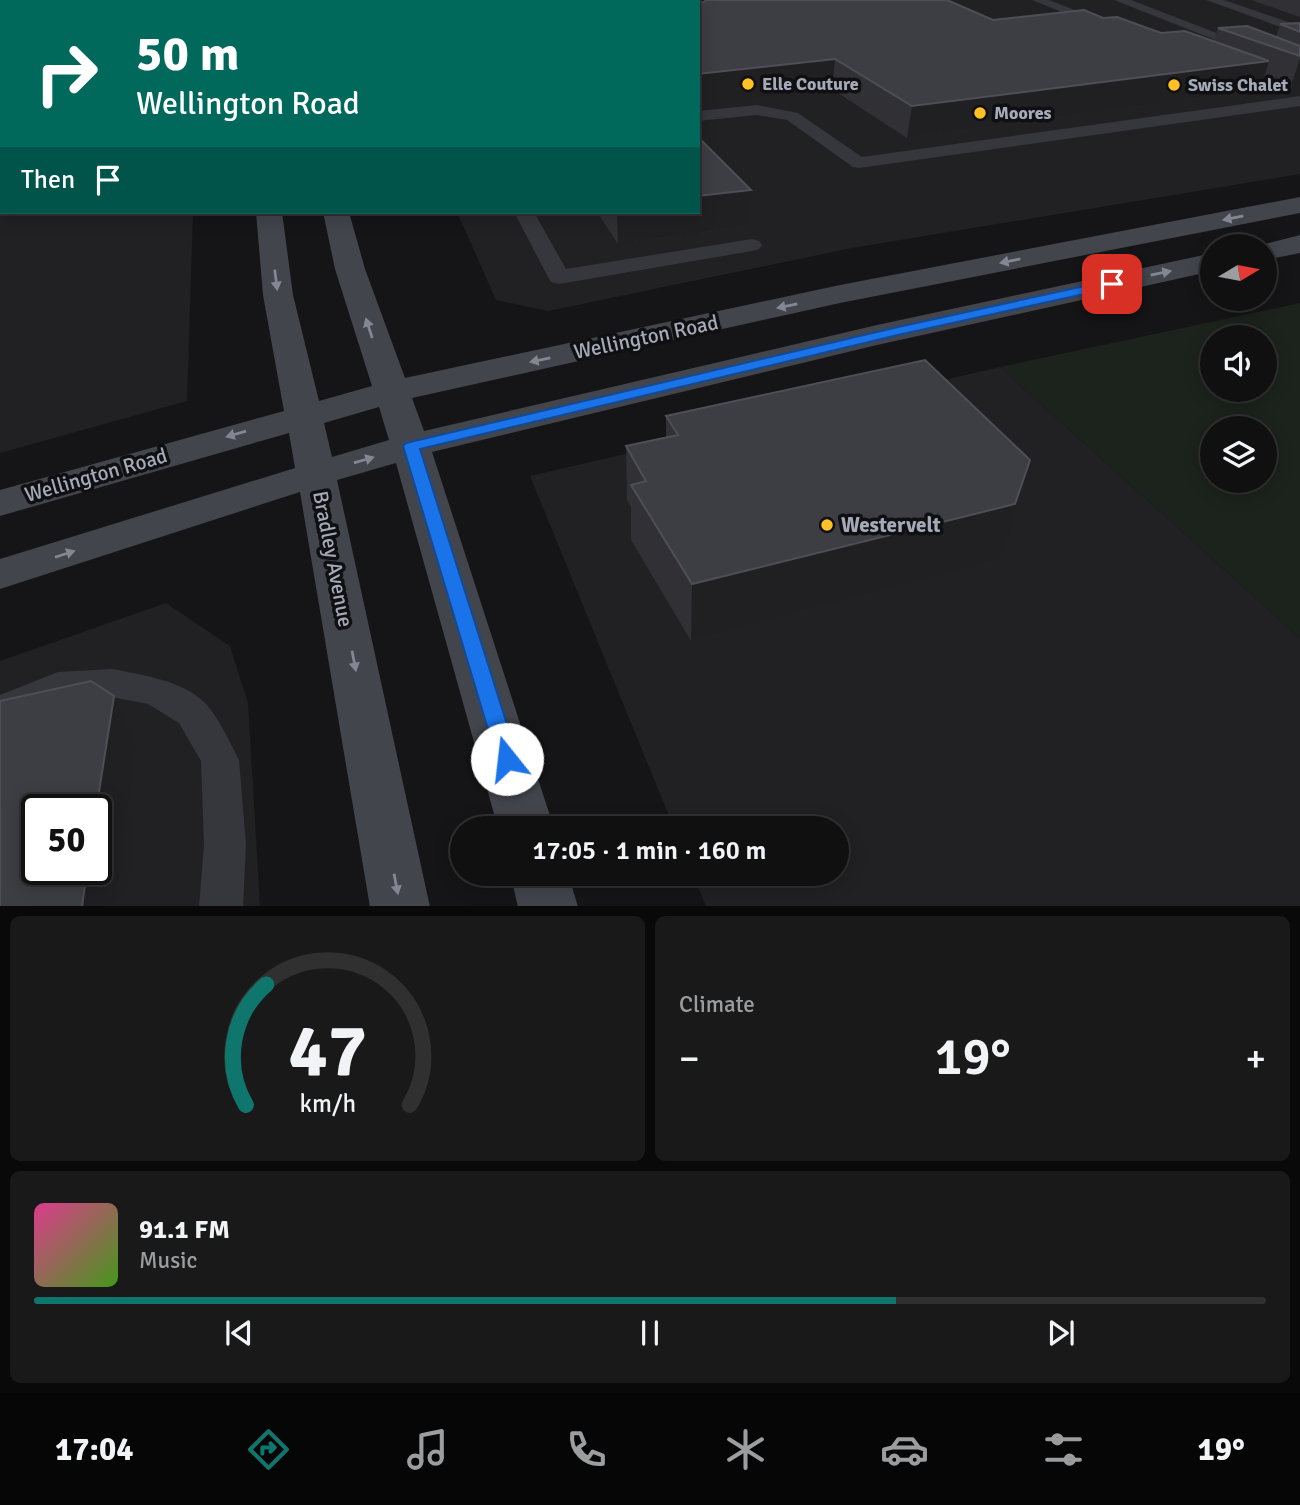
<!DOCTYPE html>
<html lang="en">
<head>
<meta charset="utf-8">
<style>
  body { margin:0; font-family:Signika,sans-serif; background:#19191a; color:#f1f3f6; height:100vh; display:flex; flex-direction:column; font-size:26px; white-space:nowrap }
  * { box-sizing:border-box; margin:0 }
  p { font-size:23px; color:#9c9d9f }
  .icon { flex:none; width:38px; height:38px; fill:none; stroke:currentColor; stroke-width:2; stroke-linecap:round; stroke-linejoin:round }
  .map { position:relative; height:906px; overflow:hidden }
  .side { display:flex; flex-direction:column; gap:10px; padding:10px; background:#090909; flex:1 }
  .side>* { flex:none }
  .guide { position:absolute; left:0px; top:0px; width:700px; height:214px; box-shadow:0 4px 18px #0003,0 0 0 2px #303031; background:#00695c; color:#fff; overflow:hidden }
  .needle { width:46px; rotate:80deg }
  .fabs { position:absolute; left:1200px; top:234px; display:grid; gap:14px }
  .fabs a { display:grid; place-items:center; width:77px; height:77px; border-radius:50%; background:#101011; box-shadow:0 4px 18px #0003,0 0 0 2px #303031; font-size:35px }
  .speed { position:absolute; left:21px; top:794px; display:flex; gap:14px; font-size:35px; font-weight:700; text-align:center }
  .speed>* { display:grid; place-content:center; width:91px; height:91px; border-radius:50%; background:#101011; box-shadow:0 4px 18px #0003,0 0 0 2px #303031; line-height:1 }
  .speed .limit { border:4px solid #111; border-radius:10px; background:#fff; color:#111 }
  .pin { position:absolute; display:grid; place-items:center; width:60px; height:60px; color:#fff; margin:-30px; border-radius:14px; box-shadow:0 4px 10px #0006 }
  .me { position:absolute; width:77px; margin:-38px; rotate:344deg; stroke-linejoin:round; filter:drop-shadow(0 0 5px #0008) }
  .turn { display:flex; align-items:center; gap:24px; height:147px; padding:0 21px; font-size:32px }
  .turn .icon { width:91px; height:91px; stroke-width:2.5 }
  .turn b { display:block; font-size:49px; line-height:60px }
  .then { display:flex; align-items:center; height:66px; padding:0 21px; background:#0003; gap:14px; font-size:26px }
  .big { font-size:52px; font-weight:600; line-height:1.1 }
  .side .card { flex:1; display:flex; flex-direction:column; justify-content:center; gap:10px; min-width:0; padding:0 24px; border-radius:10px; background:#19191a }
  .side .dial { align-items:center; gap:0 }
  .dial svg { height:182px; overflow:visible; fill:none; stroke:#303031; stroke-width:7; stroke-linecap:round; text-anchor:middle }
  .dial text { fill:#f1f3f6; stroke:none }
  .song { display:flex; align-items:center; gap:21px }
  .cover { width:84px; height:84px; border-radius:10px; background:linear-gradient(135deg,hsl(330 70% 55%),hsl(100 70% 35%)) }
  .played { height:7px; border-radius:4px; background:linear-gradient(90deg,#0f766e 70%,#303031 70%) }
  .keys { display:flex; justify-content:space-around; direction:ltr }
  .heat { display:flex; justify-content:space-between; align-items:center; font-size:38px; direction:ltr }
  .side .tiles { flex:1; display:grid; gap:10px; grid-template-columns:1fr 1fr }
  .card:last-child { grid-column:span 2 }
  .trip { position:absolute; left:450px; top:816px; width:399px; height:70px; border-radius:35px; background:#101011; box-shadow:0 4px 18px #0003,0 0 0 2px #303031; font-weight:600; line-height:70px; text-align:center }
  .dock { display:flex; height:112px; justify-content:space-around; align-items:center; background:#060607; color:#9c9d9f }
  .dock .icon { width:49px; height:49px }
  .dock .active { color:#0f766e }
  .dock b { font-size:32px; color:#f1f3f6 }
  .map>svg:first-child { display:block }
  .built { fill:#212124; fill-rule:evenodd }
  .green { fill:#1b231c; fill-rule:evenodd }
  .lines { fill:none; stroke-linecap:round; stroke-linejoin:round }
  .service { fill:#36363d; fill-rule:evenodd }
  .secondary { fill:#43454d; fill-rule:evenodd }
  .wall { fill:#313135 }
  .shaded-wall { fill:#202023 }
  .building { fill:#3d3e43; stroke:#4e4f56; stroke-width:2 }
  .oneway { fill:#838793 }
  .route { fill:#1a73e8; stroke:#114b97; stroke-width:2 }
  .poi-dot { fill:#ffc125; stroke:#101012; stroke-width:2.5 }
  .labels { text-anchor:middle; stroke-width:7; stroke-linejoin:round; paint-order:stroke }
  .far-poi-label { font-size:18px; font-weight:bold; fill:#a5aab9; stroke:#101012; text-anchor:start }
  .street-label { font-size:21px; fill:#a5aab9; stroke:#101012 }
  .poi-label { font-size:21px; font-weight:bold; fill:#a5aab9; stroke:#101012; text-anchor:start }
</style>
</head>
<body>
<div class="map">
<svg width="1300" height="907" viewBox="0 0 1300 907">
  <rect width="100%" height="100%" fill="#151517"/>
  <path class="built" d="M0,0H220L2,2V212H193L187,401L0,453Z
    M951,0H1300V174L852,248L548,311L496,300L457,212H698V26Z
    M1000,367L1300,638V906H706L692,873H836V828H674L530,476Z
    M166,603L230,646L248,703L260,906H0V661ZM37,810H96V870H37Z"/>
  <path class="green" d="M1300,303V638L1000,367ZM1213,338H1265V390H1213ZM1213,429H1265V481H1213Z"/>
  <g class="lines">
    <path class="service" d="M395,0H407V2H395Z
      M1032,0H1049L1110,24L1104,28L1099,27Z
      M1114,0H1131L1253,47L1246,51L1241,50Z
      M1206,0H1224L1300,26V34Z
      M0,73H2V81H0Z
      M1300,96V106L859,168L853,167L787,120L757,115L698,121V111L757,105L798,113L862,157Z
      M514,212H534L566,269L752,239L759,241L762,245L759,249L752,251L559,284L551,282L548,277Z
      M112,669C142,675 182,680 205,703C217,715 231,744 239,760L246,845L243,907H199L204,845L201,761L179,723L148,704L112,697L62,699L0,725V695L58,672Z"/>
    <path class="secondary" d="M257,0H273L256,2Z
      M297,0H313V2H297Z
      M1300,197V213L840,303L412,398L424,431L877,325L1213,253V271L877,345L432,452L554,828H498L396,463L337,480L430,907H370L300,492L0,589V559L295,468L289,433L0,516V490L284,411L263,295L256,212H282L293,295L319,401L372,386L335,269L323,212H349L365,269L405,378L840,285ZM379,407L389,440L332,457L324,423Z
      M1300,235V253L1265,260V247H1254Z
      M510,873H568L578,907H518Z"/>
  </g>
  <path class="wall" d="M1251,0H1300V17Z
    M698,5L993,20L1103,18L1161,33L1214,41L1218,28L1276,37L1280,24L1300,23V84L1291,86L1264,76L1260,90L907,138L832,89Z
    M597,212H698L749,226L618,244Z
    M666,416L1030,460L1016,514L1001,560L691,641L631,540V507L627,500L626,446L666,437Z"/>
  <path class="shaded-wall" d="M174,0H185V2H169Z
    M2,23V57H0V24Z
    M1300,58V84L1291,86Z
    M835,59L832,89L698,104V74Z
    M1269,61L1260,90L907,138L912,106Z
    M751,190L749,226L618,244L617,212H698V196Z
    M1030,460L1016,514L1001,560L691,641L692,584Z
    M114,696L135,746L114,907H82L87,870H96V811Z"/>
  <path class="building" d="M0,0H174L169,2H2V23L0,24Z
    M481,0H527L528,2H482Z
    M707,0H947L993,20L1084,10L1103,18L1117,17L1161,33L1185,31L1269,61L912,106L835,59L698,74V5Z
    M1300,23V32L1280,24Z
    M1247,26L1300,46V56L1218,28Z
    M698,137L751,190L698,196Z
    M925,360L1030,460L1015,504L692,584L631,485L646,481L626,446L678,435L666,416Z
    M91,681L114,696L96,811V810H37V870H87L82,907H0V701Z"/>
  <defs><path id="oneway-solid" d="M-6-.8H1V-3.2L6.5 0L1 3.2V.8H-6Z" transform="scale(1.75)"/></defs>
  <g class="oneway">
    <use href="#oneway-solid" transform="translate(1233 218) rotate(169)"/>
    <use href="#oneway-solid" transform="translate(1010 261) rotate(169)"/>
    <use href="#oneway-solid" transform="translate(1161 273) rotate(-12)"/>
    <use href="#oneway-solid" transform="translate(276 280) rotate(83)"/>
    <use href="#oneway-solid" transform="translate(787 306) rotate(168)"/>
    <use href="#oneway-solid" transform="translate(369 328) rotate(-108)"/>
    <use href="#oneway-solid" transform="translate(540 360) rotate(168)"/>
    <use href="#oneway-solid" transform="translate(236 434) rotate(164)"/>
    <use href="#oneway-solid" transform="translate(364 460) rotate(-16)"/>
    <use href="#oneway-solid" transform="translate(65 554) rotate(-18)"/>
    <use href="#oneway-solid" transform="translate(354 661) rotate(79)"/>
    <use href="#oneway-solid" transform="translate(396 884) rotate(79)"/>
  </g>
  <path class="route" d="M1112,280L1118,284L1116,287L898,335L420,449L518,759L515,766L507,768L499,766L403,446L406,443L898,327Z"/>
  <g class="poi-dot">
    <circle cx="748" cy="84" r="7"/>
    <circle cx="1174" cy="85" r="7"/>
    <circle cx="980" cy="113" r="7"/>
    <circle cx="827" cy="525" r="7"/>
  </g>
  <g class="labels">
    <g class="far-poi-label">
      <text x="762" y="90">Elle Couture</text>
      <text x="1188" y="91">Swiss Chalet</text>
      <text x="994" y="119">Moores</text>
    </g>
    <g class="street-label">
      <text transform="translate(646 337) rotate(-12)" y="7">Wellington Road</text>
      <text transform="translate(96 475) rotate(-16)" y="7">Wellington Road</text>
      <text transform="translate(333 559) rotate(79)" y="7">Bradley Avenue</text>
    </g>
    <g class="poi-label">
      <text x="841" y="532">Westervelt</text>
    </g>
  </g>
</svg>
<div class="fabs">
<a><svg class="needle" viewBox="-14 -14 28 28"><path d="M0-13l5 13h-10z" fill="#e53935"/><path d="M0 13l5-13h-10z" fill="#9c9d9f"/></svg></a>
<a><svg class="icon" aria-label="sound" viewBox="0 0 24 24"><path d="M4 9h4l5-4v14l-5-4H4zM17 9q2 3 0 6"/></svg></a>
<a><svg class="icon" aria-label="layers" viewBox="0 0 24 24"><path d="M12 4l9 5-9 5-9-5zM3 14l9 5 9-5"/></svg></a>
</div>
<div class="speed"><div class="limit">50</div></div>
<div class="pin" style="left:1112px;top:284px;background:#d93025"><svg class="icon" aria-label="arrive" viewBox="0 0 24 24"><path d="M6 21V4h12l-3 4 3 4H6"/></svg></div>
<svg class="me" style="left:507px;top:759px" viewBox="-20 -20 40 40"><circle r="19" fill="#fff"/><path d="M0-13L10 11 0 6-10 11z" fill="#1a73e8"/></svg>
<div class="trip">17:05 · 1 min · 160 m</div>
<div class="guide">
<div class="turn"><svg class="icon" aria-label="right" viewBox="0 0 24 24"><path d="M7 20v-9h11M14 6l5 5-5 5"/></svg><div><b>50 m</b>Wellington Road</div></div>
<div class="then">Then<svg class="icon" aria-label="arrive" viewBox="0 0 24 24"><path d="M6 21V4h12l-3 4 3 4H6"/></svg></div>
</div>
</div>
<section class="side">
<div class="tiles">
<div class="card dial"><svg viewBox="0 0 100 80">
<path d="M14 69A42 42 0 1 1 86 69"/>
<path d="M14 69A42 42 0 0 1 23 16" stroke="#0f766e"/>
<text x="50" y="56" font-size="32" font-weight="700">47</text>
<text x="50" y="72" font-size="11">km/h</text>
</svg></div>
<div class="card"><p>Climate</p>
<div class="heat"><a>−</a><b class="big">19°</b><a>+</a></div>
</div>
<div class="card">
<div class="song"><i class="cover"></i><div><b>91.1 FM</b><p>Music</p></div></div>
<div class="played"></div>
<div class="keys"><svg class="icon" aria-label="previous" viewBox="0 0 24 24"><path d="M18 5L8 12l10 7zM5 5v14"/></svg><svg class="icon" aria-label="pause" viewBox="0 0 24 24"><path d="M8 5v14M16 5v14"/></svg><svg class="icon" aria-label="next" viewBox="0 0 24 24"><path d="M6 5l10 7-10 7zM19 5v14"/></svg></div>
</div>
</div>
</section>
<nav class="dock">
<b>17:04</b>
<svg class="icon active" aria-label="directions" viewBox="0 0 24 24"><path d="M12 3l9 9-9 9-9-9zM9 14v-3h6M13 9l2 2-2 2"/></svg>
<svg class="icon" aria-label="music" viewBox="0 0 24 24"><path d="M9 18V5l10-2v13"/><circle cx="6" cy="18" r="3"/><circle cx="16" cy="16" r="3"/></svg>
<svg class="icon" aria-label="phone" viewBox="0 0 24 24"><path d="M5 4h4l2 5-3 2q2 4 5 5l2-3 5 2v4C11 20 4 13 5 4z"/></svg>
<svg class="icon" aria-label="climate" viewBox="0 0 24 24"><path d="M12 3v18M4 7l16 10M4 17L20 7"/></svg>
<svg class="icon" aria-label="car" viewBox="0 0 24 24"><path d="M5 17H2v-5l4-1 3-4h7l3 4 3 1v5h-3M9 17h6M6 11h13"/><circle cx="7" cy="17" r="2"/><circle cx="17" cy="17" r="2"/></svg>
<svg class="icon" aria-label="filters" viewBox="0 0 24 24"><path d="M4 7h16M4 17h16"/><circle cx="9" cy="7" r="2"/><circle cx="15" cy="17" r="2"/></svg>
<b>19°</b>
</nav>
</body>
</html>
